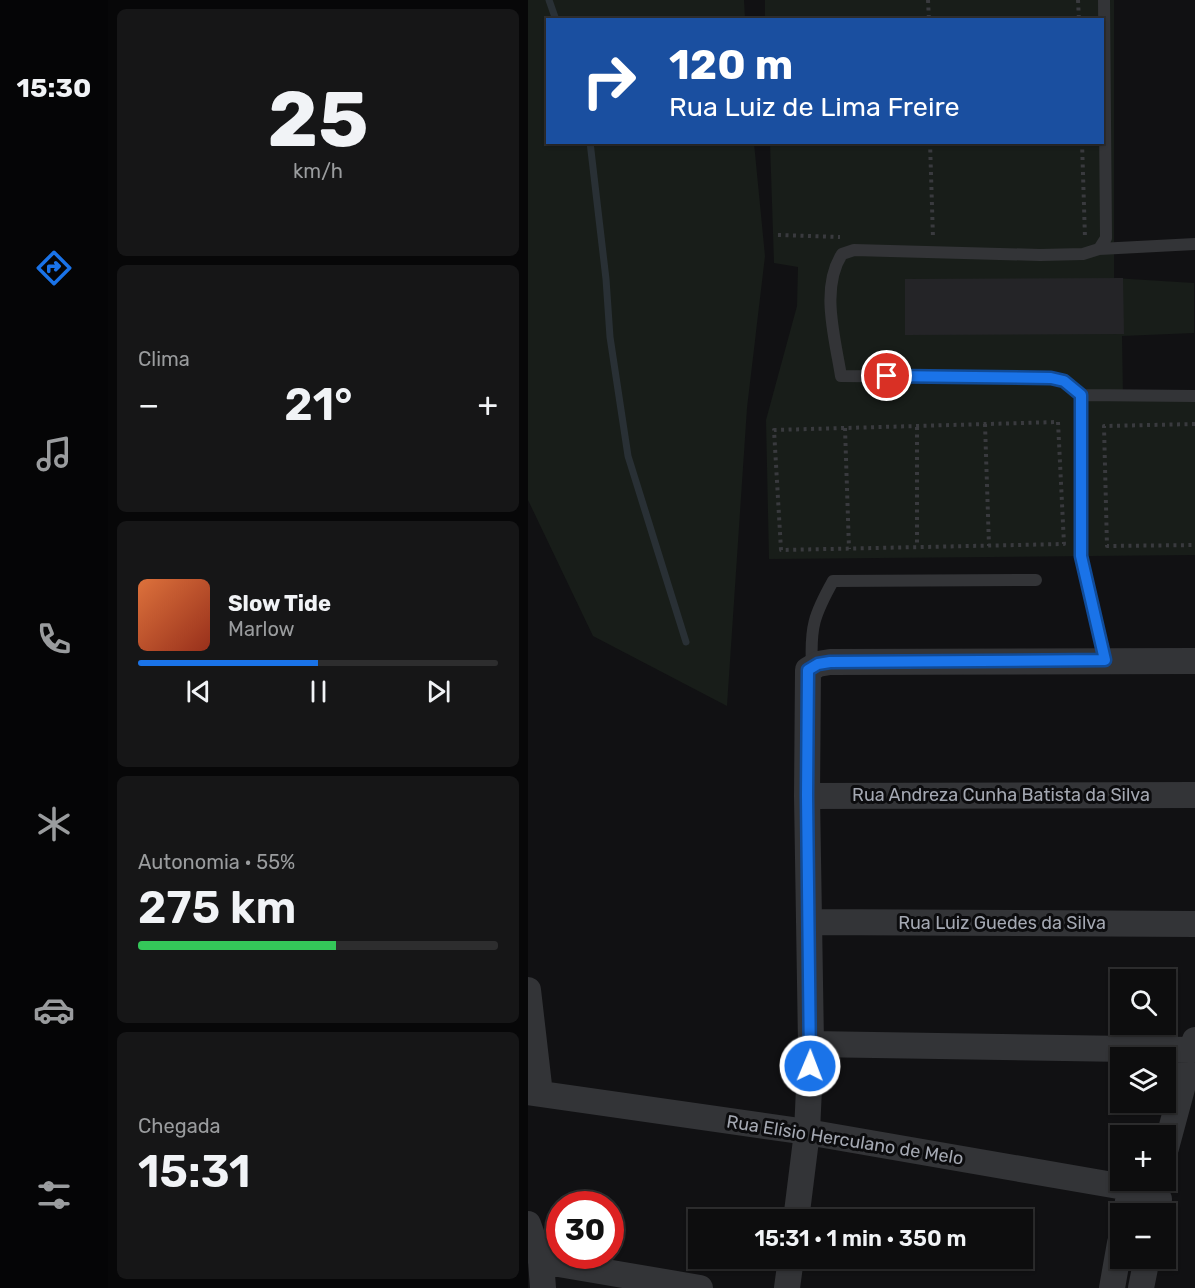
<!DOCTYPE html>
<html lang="pt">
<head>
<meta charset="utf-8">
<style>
  body { margin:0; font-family:Rubik,sans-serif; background:#161617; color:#f1f3f6; height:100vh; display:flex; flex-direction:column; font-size:22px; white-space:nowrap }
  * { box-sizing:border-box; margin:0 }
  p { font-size:20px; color:#9a9c9e }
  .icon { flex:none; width:33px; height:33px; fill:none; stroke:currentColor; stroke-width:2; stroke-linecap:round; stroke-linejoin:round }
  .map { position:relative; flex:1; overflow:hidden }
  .details { display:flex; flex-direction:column; gap:9px; padding:9px; background:#070708; width:420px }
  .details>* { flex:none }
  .hud { position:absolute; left:18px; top:18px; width:558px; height:126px; border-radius:0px; box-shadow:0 2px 4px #0004,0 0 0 2px #2d2d2e; background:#1a4fa0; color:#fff; overflow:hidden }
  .buttons { position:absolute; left:582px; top:969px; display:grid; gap:12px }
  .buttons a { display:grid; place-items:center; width:66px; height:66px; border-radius:0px; background:#0d0d0e; box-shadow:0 2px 4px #0004,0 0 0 2px #2d2d2e; font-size:30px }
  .speed { position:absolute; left:18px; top:1191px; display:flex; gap:12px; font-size:30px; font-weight:700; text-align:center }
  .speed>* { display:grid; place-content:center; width:78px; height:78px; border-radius:50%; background:#0d0d0e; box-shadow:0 2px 4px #0004,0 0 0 2px #2d2d2e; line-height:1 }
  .speed .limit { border:9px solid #d22; background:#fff; color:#111 }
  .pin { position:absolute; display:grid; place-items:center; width:51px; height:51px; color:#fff; margin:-26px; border:3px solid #fff; border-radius:50%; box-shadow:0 2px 6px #0007 }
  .me { position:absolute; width:66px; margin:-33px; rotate:1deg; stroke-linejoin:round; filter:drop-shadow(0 0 4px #0008) }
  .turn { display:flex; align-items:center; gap:21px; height:126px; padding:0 24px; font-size:27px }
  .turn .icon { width:78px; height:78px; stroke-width:2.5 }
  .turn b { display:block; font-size:42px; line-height:51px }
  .big { font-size:45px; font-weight:600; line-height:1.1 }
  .details .tile { flex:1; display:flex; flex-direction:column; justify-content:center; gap:9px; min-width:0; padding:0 21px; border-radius:9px; background:#161617 }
  .details .dial { align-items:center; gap:0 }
  .dial b { font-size:78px; line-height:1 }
  .song { display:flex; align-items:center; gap:18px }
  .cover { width:72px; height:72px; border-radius:9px; background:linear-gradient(135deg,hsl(20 70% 55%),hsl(10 70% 35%)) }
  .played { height:6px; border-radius:3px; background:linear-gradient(90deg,#1a73e8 50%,#2d2d2e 50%) }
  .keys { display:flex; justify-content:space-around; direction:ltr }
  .heat { display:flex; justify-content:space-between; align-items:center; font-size:33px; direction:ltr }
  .charge { height:9px; border-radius:4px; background:linear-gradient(90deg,#34c759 55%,#2d2d2e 0) }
  .trip { position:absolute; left:160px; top:1209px; width:345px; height:60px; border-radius:0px; background:#0d0d0e; box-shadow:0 2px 4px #0004,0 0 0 2px #2d2d2e; font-weight:600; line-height:60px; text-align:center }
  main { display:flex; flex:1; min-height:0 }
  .menu { display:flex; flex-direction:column; width:108px; justify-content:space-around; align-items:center; background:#050506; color:#9a9c9e }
  .menu .icon { width:42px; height:42px }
  .menu .active { color:#1a73e8 }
  .menu b { font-size:27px; color:#f1f3f6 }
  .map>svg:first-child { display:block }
  .green { fill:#181d19 }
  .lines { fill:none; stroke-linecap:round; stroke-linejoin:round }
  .stream { stroke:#293035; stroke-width:7 }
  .building { fill:#242427 }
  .path { stroke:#393a3e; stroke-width:4; stroke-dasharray:3 4.5; stroke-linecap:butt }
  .lane { stroke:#333437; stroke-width:12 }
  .street { stroke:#333437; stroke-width:26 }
  .route-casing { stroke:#114b97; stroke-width:15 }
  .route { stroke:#1a73e8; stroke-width:10 }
  .labels { text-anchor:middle; stroke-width:6; stroke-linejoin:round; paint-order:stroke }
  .street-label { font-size:18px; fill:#a4a8b2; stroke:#0c0c0e }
</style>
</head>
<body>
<main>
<nav class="menu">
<b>15:30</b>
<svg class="icon active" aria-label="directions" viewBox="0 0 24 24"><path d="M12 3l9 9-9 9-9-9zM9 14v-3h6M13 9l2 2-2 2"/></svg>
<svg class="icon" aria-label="music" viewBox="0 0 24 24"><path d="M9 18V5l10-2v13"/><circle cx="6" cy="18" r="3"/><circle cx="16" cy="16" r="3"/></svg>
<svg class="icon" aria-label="phone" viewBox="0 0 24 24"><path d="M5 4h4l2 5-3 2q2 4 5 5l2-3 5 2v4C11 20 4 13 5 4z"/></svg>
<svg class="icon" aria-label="climate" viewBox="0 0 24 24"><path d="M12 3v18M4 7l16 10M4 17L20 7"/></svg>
<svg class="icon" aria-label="car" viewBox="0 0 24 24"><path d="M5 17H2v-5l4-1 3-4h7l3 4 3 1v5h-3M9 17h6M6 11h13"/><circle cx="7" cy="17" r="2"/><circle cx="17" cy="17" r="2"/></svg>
<svg class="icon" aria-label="filters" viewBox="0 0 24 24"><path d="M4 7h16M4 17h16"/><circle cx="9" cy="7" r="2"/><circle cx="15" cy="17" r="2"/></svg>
</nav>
<section class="details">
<div class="tile dial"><b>25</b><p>km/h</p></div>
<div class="tile"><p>Clima</p>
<div class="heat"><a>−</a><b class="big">21°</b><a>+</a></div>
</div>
<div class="tile">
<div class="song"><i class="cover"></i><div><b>Slow Tide</b><p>Marlow</p></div></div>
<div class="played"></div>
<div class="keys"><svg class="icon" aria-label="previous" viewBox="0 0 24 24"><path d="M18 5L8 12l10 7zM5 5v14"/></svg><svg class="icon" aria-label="pause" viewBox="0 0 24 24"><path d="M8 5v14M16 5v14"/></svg><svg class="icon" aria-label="next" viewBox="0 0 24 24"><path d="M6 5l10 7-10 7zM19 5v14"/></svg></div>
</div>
<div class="tile"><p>Autonomia · 55%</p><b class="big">275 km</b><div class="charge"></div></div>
<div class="tile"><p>Chegada</p><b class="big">15:31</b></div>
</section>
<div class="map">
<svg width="667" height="1288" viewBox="0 0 667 1288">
  <rect width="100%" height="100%" fill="#111113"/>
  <path class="green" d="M0,0H216L217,19L20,20V142L226,143L237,256L219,408L199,706L65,636L0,500Z
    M237,0H586V278L666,283V333L594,336L595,396L667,399V555L241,559L238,420L269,306L270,267L246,263L242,143L574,142V20L237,19Z"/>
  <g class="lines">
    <path class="stream" d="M21,0L28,20
      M62,142L78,279L82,337L100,456L158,642"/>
  </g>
  <path class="building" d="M595,278L596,334L377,335V279Z"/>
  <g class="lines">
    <path class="path" d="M400,0L401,20
      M550,0L551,20
      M402,142L405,238
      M554,142L557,238
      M250,235L312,237
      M530,422L536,544L253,550L246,430Z
      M457,424L461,546
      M667,424L576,426L579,546L667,545
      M389,427V547
      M317,428L321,549"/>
    <path class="lane" d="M576,0L578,238L571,249L555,254L512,255L326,250L314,254C292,288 307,338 313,376L523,378L536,380L553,395V556L577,660
      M571,249L667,244
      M553,395L667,396
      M284,666C282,627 286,615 305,581L508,580"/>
    <path class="street" d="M279,796L667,795
      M281,922L667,924
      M0,990L12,1094
      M283,1044L662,1050
      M0,1092L279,1132L602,1188L631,1199
      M638,1148L667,1040
      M598,1214L602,1188L612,1180
      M268,1220L279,1132L283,1044L279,796L280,670L290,664L302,662L667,661
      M0,1224L13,1261L15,1288
      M13,1261L172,1288
      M259,1288L263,1258
      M584,1288L592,1243
      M613,1288L619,1258"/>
  </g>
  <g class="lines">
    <defs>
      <path id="route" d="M282,1066L279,796L280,670L290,664L302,662L577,660L553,556V395L536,381L523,378L359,376"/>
    </defs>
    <use href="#route" class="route-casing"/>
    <use href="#route" class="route"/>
  </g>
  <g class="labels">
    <g class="street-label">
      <text x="473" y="801">Rua Andreza Cunha Batista da Silva</text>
      <text x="474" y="929">Rua Luiz Guedes da Silva</text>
      <text transform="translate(317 1140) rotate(9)" y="6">Rua Elísio Herculano de Melo</text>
    </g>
  </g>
</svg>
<div class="buttons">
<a><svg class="icon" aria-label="search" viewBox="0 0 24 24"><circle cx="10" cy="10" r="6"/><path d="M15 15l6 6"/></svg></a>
<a><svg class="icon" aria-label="layers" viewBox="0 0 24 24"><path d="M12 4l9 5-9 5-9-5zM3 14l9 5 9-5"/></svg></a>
<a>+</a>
<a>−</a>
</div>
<div class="speed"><div class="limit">30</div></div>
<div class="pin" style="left:359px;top:376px;background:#d93025"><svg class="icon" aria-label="arrive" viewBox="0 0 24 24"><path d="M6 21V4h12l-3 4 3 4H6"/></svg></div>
<svg class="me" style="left:282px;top:1066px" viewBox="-20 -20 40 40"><circle r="17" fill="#1a73e8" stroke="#fff" stroke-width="3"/><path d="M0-11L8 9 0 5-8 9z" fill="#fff"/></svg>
<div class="trip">15:31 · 1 min · 350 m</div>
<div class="hud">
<div class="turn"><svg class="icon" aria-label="right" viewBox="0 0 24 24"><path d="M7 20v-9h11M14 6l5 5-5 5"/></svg><div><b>120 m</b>Rua Luiz de Lima Freire</div></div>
</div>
</div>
</main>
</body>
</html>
